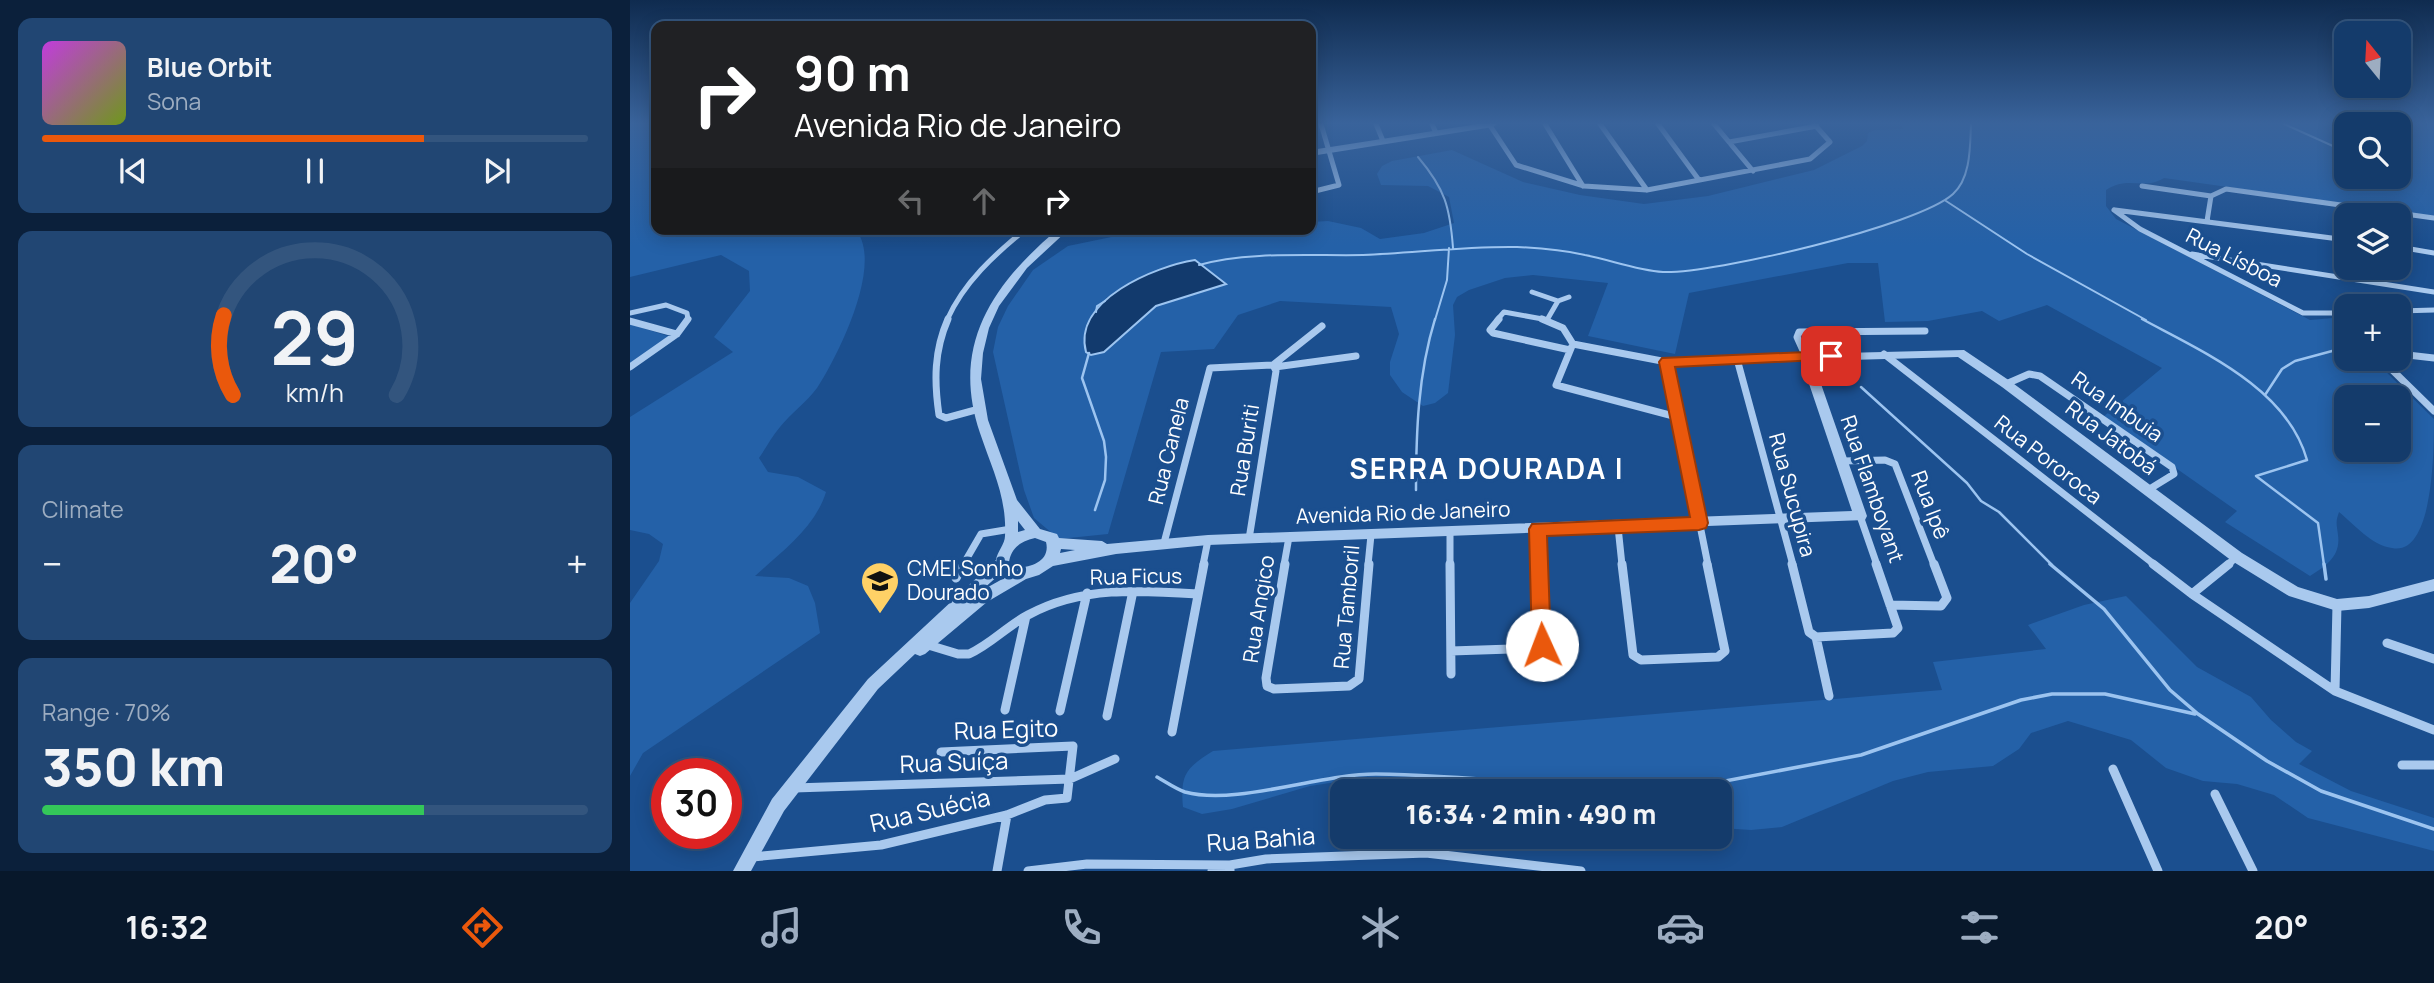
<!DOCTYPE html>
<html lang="en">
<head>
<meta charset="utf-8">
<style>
  body { margin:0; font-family:Manrope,sans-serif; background:#214673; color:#f1f3f6; height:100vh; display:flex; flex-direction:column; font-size:26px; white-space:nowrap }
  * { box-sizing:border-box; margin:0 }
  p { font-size:23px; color:#9dadc1 }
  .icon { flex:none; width:38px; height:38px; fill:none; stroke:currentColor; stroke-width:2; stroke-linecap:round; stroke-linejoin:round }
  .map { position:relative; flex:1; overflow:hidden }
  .drawer { display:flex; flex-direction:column; gap:18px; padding:18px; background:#0b203b; width:630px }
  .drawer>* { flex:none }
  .banner { position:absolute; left:21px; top:21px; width:665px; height:214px; border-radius:14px; box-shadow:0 4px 18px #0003,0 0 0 2px #33557e; background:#202124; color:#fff; overflow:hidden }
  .needle { width:46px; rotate:342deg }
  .controls { position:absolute; left:1704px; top:21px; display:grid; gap:14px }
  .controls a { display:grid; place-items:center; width:77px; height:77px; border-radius:14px; background:#143b6b; box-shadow:0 4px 18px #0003,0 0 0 2px #33557e; font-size:35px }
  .speed { position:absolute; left:21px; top:758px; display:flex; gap:14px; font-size:35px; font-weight:700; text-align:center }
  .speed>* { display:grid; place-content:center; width:91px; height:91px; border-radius:50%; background:#143b6b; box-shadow:0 4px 18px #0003,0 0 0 2px #33557e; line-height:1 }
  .speed .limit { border:10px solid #d22; background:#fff; color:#111 }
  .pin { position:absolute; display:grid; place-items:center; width:60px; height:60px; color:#fff; margin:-30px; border-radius:14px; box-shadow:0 4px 10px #0006 }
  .me { position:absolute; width:77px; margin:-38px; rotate:358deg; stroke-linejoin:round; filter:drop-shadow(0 0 5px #0008) }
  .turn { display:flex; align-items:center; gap:24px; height:147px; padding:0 28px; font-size:32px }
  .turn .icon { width:91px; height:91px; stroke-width:2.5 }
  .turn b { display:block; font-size:49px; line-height:60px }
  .lanes { display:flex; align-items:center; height:66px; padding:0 28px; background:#0003; justify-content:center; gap:35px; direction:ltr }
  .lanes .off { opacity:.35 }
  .big { font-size:52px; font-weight:800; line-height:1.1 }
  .drawer .tile { flex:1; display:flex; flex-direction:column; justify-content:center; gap:10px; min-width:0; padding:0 24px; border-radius:14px; background:#214673 }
  .drawer .dial { align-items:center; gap:0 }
  .dial svg { height:182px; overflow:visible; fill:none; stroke:#33557e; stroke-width:7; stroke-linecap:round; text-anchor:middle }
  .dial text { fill:#f1f3f6; stroke:none }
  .song { display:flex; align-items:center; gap:21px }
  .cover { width:84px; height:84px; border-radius:10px; background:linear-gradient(135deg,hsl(290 70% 55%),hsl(80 70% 35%)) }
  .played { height:7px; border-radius:4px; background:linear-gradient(90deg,#ea580c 70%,#33557e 70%) }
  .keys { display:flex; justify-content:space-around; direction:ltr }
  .heat { display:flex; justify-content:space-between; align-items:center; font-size:38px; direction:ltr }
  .charge { height:10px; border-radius:5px; background:linear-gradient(90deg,#34c759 70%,#33557e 0) }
  .trip { position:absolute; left:700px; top:779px; width:402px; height:70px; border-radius:14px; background:#143b6b; box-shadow:0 4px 18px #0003,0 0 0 2px #33557e; font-weight:800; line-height:70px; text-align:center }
  .tabs { display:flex; height:112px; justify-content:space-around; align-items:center; background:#08182b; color:#9dadc1 }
  .tabs .icon { width:49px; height:49px }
  .tabs .active { color:#ea580c }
  .tabs b { font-size:32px; color:#f1f3f6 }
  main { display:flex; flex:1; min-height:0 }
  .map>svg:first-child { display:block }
  .green { fill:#2461a8; fill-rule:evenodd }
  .water { fill:#123a6d; stroke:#9cc4f0; stroke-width:2 }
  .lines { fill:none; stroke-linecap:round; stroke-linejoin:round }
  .stream-far2 { stroke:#9cc4f0; stroke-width:2 }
  .stream-far1 { stroke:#9cc4f0; stroke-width:2.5 }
  .stream { stroke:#9cc4f0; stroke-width:3.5 }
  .minor-far2 { stroke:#a9c9ee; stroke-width:5 }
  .minor-far1 { stroke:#a9c9ee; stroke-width:7 }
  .minor { stroke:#a9c9ee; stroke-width:9 }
  .tertiary { fill:#a9c9ee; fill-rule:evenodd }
  .route { fill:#ea580c; stroke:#983908; stroke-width:2 }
  .labels { text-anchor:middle; stroke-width:7; stroke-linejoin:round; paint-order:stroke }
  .street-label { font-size:21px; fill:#fff; stroke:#1b4f8f }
  .poi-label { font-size:21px; fill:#fff; stroke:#1b4f8f; text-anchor:start }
  .near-street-label { font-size:24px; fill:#fff; stroke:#1b4f8f }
  .district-label { font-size:28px; font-weight:bold; letter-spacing:2px; fill:#fff; stroke:#1b4f8f }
</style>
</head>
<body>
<main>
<section class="drawer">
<div class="tile">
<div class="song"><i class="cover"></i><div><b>Blue Orbit</b><p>Sona</p></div></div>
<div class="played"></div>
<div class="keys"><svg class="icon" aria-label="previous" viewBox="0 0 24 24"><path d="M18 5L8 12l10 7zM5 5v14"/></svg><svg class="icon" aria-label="pause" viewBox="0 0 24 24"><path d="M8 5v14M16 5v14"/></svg><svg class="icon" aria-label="next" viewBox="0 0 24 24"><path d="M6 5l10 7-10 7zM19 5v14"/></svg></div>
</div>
<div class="tile dial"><svg viewBox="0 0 100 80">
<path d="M14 69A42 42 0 1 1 86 69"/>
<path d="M14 69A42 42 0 0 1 10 34" stroke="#ea580c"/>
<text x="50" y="56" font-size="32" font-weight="700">29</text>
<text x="50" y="72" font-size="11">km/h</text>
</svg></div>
<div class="tile"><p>Climate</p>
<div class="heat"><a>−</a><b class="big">20°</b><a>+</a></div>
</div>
<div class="tile"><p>Range · 70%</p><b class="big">350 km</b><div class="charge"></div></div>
</section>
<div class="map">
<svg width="1804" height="871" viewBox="0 0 1804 871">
  <rect width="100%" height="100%" fill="#1b4f8f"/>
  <path class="green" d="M0,124H26V229H225C255,262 208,356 187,388C177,402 161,413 150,427C142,436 136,448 129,458L138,472L168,477L196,492C185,528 151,552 125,576L159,578L178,586L185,603L190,633L13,753L0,776V603L29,561L33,544L19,534L0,530V417L103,352L84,337L120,291L119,271L91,255L0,277Z
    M1271,124H1804V216L1534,178C1513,191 1499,175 1476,190V206L1486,219L1680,320L1703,318L1717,332V359H1743L1804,419C1804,448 1804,557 1762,548C1741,545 1725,525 1709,512C1705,523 1707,525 1708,535C1711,556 1696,566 1680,576L1595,522L1607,511L1473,417L1532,368L1417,305L1369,321L1352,311L1298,321L1255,322L1248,263H1218L1059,293L1045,354L958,336L978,283L903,275L875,278L839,290L827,297L823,305L825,335L818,393L805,403L793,406L772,392L760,375V362L769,334L761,307L650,301L608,315L584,349L531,352L478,534L429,539L404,518L394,490L363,352L368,327L378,306L403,270L438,246L520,229H681V222L698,221L731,228L750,239L794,233L824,223L819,197L798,186L751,185L747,174L752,166L762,161L822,150L893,182L950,195L1014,204L1078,196L1184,170L1232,146L1237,141L1238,133L1245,130L1273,129ZM1717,124H1769V177H1717ZM547,263L595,284L526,306L474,352L476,298L514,276ZM1717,397H1769V450H1717Z
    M0,324L41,337L0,365Z
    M1496,596L1567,667L1621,697L1641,720L1666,742L1682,751L1669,764L1721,791L1804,818V851L1678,818L1644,795L1607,784L1573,781L1536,768L1501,740L1438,721L1401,733L1389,749L1363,766L1298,772L1263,781L1152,827L1121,830L1090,828V791H811L767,779H726L680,786L602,809L572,814L553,807C550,774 556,768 583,751L1312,690L1303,662L1416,649L1398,625L1454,605Z"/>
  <path class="water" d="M565,260L596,284L526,306L474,352L461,355L456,352C442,300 526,266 565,260Z"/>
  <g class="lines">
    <path class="stream-far2" d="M1654,124L1714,151
      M788,157C815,189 820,207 823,248
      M1316,201L1397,254L1516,320
      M569,265C616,251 683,256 733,255C784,253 835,246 887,247C910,248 933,250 955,255C981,260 1006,270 1033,272C1082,274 1288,226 1323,194C1341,178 1340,146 1341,124
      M466,312L467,306L475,301
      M805,320L817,280L819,248"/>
    <path class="stream-far1" d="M1512,319C1573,352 1657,388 1677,460L1626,476L1688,523L1694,565
      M459,353L452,378L474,441L476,457L475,480L465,510
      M1231,387L1337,483L1351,501L1369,512L1422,565
      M1635,395L1652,369L1665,361L1717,347
      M786,490C786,433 788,374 805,319"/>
    <path class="stream" d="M1420,564L1474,609L1540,690L1568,714L1637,761L1691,791L1804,829
      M1694,564L1696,579
      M527,777C536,782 546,789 555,792C606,806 689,774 746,774C838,775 928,787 1019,791
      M1043,791L1231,755L1391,700L1422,694H1475L1565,714"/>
    <path class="minor-far2" d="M746,124L753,141
      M802,124L806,133
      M859,124L886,165L954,186L1017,190L1180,159L1200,142L1184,124
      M915,124L953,186
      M970,124L1017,190
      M1028,124L1069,180
      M1084,124L1123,171
      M1099,142L1187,126
      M1512,186L1581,196
      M681,192L709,185L691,124
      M1484,210L1510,229L1673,313H1717
      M1485,210L1717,240
      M1577,221L1581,196L1596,189L1804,218
      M1709,239L1717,258
      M1769,247L1804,253
      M1562,254L1804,292
      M902,292L928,301L939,297
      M1769,311L1804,310
      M0,313L36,305L57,313L58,320
      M1704,313L1711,320
      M317,320C334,282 364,255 396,229
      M867,320L874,312L918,320
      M917,320L928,301"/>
    <path class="minor-far1" d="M318,319C304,351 304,381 309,415L316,418L349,409
      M869,319L860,330L863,333L940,350
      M912,319L933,328L943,344
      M1710,319L1717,326
      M0,321L47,334
      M943,344L1037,362L1176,357L1167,337L1169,332L1295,331
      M942,346L926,385L1047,417
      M1254,354L1525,565
      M1769,354L1804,358
      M1107,359L1163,565
      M1751,359L1804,411
      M1037,362L1078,565
      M643,365L692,326
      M0,367L47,334L58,319
      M645,367L726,356
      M1376,384L1399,374L1410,376L1542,467L1544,474L1518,490
      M1213,461L1255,460L1265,464L1304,565
      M1230,516L1247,565
      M988,527L992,565
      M908,529L909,565
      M820,532V565
      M534,543L580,368L643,365L646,371L619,539
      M333,565L351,534L381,529
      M573,565L578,540
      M654,565L659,537
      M738,565L741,535
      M1597,565L1607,557"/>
    <path class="minor" d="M655,564L636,678L637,686L644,689L719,686L729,679L739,564
      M820,564L821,674
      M992,564L1003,655L1011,660L1088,657L1095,651L1077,564
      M1162,564L1179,632L1186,637
      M1523,564L1562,594L1705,691L1804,730
      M331,570L358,574
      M326,578L334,564
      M1562,594L1599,564
      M1260,605L1311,606L1317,598L1304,564
      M1186,637L1263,633L1268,628L1246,564
      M1186,637L1199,696
      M1757,643L1804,659
      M295,644L328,654H339C361,644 377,626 398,615C451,586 510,590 568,594
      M821,651L907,648L912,645L909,564
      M1705,691L1707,605
      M375,710L396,616
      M430,711L457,593
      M477,716L503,591
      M542,732L574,564
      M1772,765H1804
      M1483,769L1528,871
      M164,788L440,779L485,759
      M1585,794L1623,871
      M122,857L251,845L377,815L415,800L437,798L443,746L311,752
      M367,871L377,815
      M398,871L457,864L600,865L636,859L796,853L951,871
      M582,871L600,865V871"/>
    <path class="tertiary" d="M848,124H867L863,127L681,156V150Z
      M428,229H439L397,268L369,306L359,328L353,353L351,379L358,420L387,500L410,529L427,534L429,538L472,541L477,544L578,535L1222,511L1170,357L1172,354L1334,350L1380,381L1612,553L1668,587L1707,599L1739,596L1804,579V591L1739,608L1707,611L1659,596L1602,561L1372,387L1328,357L1183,361L1237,516L1235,520L578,545L486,554L423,566L409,575L396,579L357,602L295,654L290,656L285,654L248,689L154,811L121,871H103L142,799L238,679L366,560C367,552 375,544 375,536C377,497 362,469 350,433C320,345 363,284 428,229ZM388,521L395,530L388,532ZM405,538L416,542C421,562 399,569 382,567L379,562C381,548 391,541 405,538ZM431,549L445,550L430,553ZM371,573L376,577L351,591Z"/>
  </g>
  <linearGradient id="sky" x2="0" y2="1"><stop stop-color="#0f2b4f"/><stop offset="0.5" stop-color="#39639b"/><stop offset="1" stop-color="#39639b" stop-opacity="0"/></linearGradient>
  <rect width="1804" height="246" fill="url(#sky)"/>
  <path class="route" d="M1201,351L1209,356L1207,359L1045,367L1078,523L1076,528L1069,530L917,536L921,645L919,651L912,653L905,651L902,645L899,529L902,524L1060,517L1029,362L1032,358Z"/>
  <defs>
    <symbol id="school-pin" viewBox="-11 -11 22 30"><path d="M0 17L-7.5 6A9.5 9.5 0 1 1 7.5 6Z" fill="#ffd166" stroke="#1b4f8f"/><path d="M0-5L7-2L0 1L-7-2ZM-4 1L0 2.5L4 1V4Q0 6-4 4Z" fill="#111"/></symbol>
  </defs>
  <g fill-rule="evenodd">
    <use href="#school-pin" x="228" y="559" width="44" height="60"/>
  </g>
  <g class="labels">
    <g class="street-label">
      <text transform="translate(1604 258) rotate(27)" y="7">Rua Lísboa</text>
      <text transform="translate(1487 407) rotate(35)" y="7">Rua Imbuia</text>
      <text transform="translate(1481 438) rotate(37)" y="7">Rua Jatobá</text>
      <text transform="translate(615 450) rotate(-81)" y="7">Rua Buriti</text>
      <text transform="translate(539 451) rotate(-76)" y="7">Rua Canela</text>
      <text transform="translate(1418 460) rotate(38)" y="7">Rua Pororoca</text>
      <text transform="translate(1242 489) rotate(71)" y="7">Rua Flamboyant</text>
      <text transform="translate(1162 495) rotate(75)" y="7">Rua Sucupira</text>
      <text transform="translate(1300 505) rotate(69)" y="7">Rua Ipê</text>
      <text transform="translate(773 513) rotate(-2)" y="7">Avenida Rio de Janeiro</text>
      <text transform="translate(506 577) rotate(-1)" y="7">Rua Ficus</text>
      <text transform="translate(717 607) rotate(-85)" y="7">Rua Tamboril</text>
      <text transform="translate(629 609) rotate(-81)" y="7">Rua Angico</text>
    </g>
    <g class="poi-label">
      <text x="277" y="576">CMEI Sonho<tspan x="277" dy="24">Dourado</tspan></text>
    </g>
    <g class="near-street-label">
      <text transform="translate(376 730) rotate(-2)" y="8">Rua Egito</text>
      <text transform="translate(324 763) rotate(-2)" y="8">Rua Suíça</text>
      <text transform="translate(300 811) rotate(-13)" y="8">Rua Suécia</text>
      <text transform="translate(631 840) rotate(-4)" y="8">Rua Bahia</text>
    </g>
    <g class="district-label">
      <text x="857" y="479">SERRA DOURADA I</text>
    </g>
  </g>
</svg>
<div class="controls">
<a><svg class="needle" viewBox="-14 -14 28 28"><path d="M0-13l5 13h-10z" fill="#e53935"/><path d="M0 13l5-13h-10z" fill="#9dadc1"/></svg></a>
<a><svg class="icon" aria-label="search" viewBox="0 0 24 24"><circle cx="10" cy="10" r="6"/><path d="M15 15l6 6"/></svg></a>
<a><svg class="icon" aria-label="layers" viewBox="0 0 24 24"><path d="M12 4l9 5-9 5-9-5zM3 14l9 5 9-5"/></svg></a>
<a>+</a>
<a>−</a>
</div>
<div class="speed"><div class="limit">30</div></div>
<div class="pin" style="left:1201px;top:356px;background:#d93025"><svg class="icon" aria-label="arrive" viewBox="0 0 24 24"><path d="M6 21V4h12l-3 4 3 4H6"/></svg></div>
<svg class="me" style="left:912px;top:645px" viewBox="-20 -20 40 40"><circle r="19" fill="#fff"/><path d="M0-13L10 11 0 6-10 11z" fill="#ea580c"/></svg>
<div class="trip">16:34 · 2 min · 490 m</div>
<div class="banner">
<div class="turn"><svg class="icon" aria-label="right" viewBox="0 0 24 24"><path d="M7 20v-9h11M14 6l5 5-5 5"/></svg><div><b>90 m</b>Avenida Rio de Janeiro</div></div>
<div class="lanes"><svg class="icon off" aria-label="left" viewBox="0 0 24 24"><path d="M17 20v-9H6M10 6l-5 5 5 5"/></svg><svg class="icon off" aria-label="ahead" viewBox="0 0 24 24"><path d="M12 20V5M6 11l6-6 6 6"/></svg><svg class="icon" aria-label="right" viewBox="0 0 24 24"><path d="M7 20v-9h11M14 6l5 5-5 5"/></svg></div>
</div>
</div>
</main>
<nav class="tabs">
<b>16:32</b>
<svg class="icon active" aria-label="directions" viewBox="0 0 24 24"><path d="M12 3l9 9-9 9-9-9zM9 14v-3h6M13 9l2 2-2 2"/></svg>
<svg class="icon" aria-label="music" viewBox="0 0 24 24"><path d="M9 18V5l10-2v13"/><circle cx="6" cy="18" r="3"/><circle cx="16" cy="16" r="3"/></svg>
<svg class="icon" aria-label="phone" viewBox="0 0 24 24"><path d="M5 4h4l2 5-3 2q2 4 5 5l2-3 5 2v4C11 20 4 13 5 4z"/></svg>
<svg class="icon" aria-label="climate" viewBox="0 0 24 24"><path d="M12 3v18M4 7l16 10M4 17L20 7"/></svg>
<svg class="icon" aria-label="car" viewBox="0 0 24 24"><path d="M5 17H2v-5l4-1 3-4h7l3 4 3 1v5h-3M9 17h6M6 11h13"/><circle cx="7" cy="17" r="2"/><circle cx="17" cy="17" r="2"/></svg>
<svg class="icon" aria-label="filters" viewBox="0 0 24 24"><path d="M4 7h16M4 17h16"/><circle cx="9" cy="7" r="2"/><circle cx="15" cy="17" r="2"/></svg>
<b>20°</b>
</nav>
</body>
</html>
